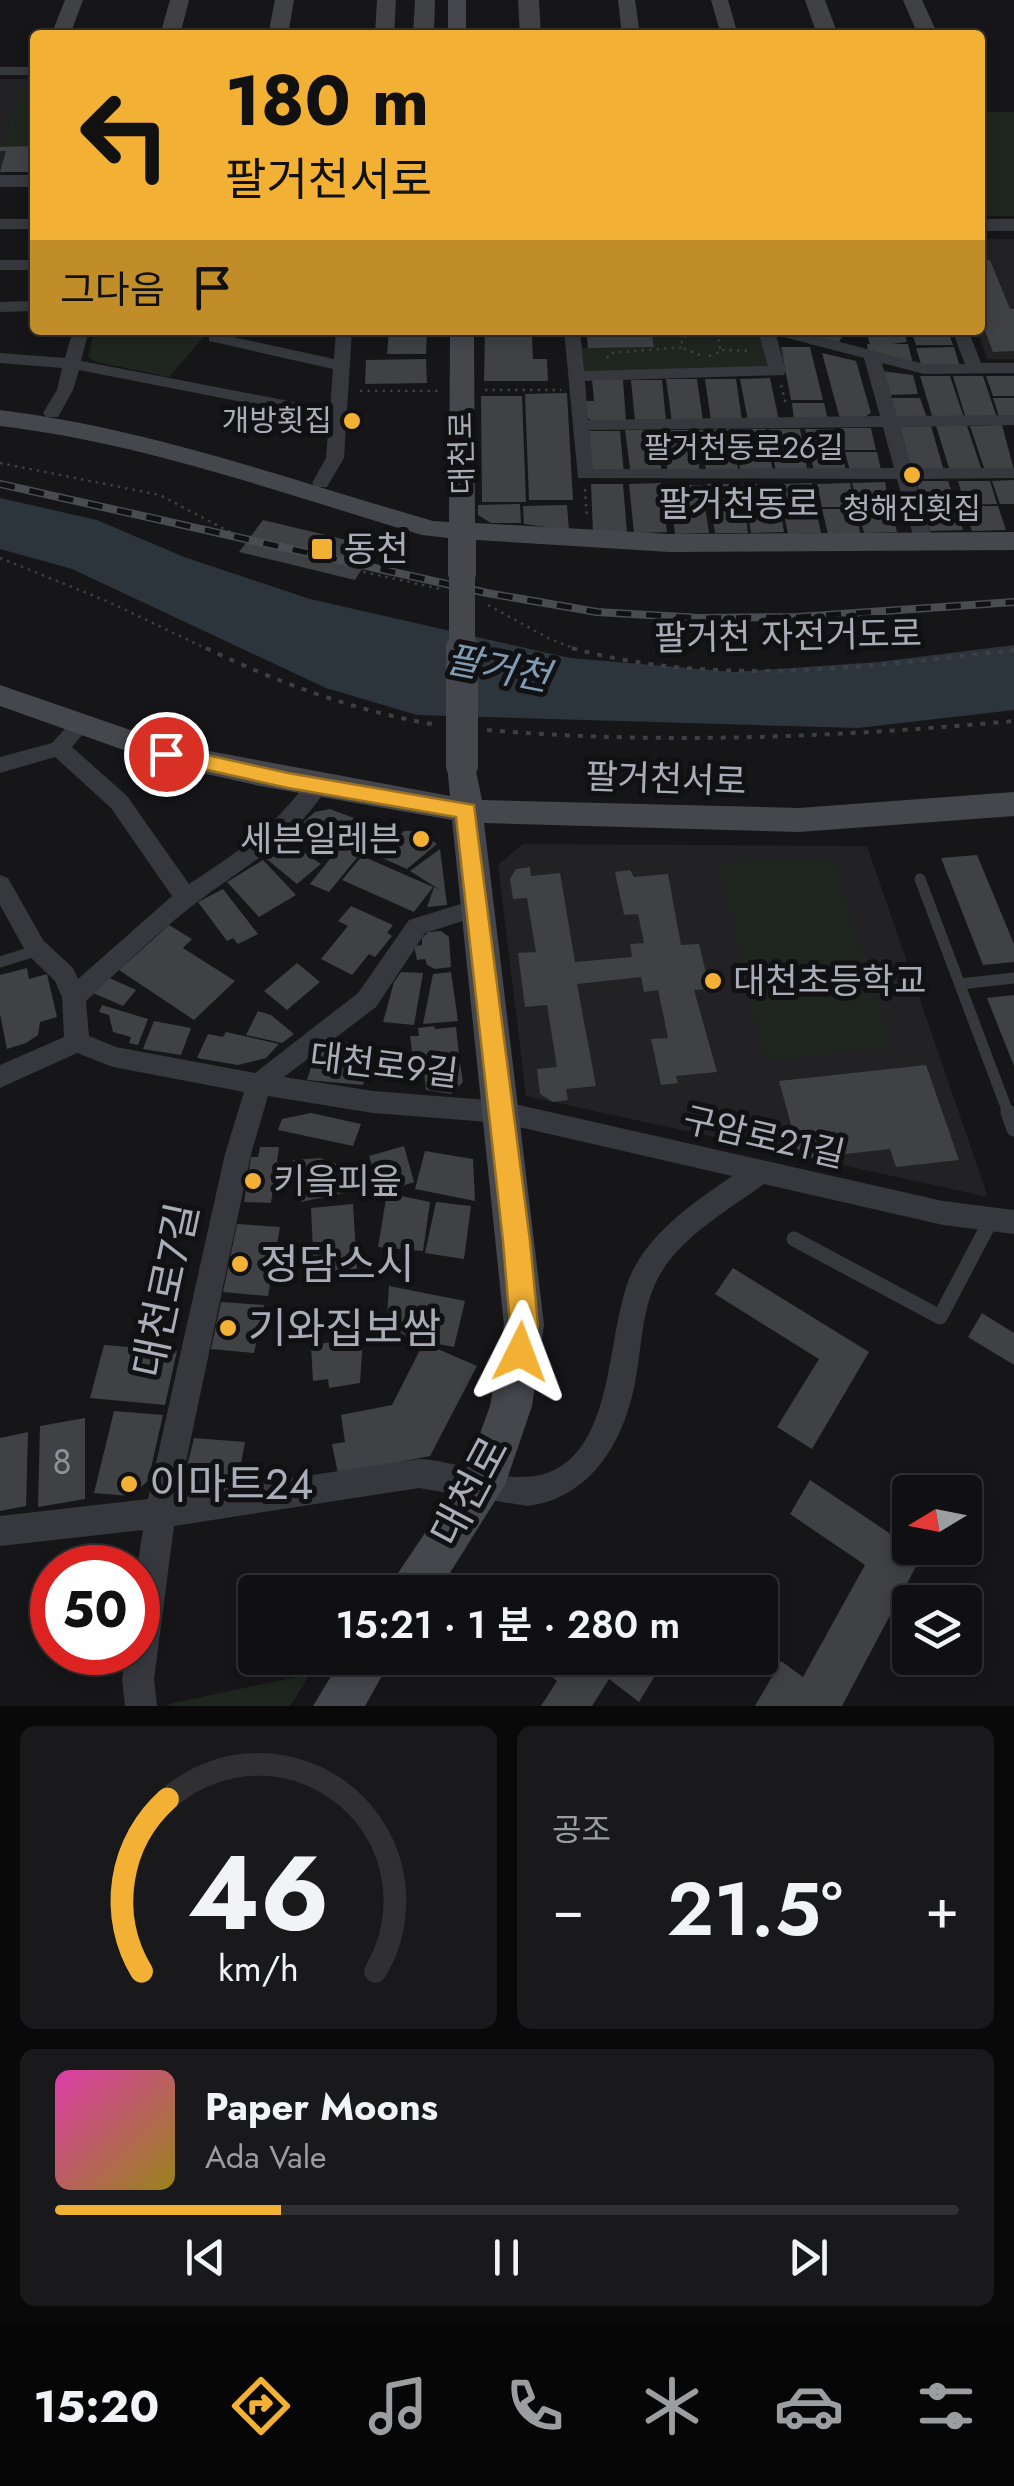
<!DOCTYPE html>
<html lang="ko">
<head>
<meta charset="utf-8">
<style>
  body { margin:0; font-family:Jost,"Noto Sans KR",sans-serif; background:#19191b; color:#f1f3f6; height:100vh; display:flex; flex-direction:column; font-size:38px; white-space:nowrap }
  * { box-sizing:border-box; margin:0 }
  p { font-size:32px; color:#9c9d9f }
  .icon { flex:none; width:55px; height:55px; fill:none; stroke:currentColor; stroke-width:2; stroke-linecap:round; stroke-linejoin:round }
  .map { position:relative; height:1706px; overflow:hidden }
  .details { display:flex; flex-direction:column; gap:20px; padding:20px; background:#09090a; flex:1 }
  .details>* { flex:none }
  .top-card { position:absolute; left:30px; top:30px; width:955px; height:305px; border-radius:10px; box-shadow:0 5px 15px #0003,0 0 0 2px #303032; background:#f2b134; color:#111; overflow:hidden }
  .needle { width:65px; rotate:260deg }
  .fabs { position:absolute; left:892px; top:1475px; display:grid; gap:20px }
  .fabs a { display:grid; place-items:center; width:90px; height:90px; border-radius:10px; background:#101012; box-shadow:0 5px 15px #0003,0 0 0 2px #303032; font-size:50px }
  .speed { position:absolute; left:30px; top:1545px; display:flex; gap:20px; font-size:50px; font-weight:700; text-align:center }
  .speed>* { display:grid; place-content:center; width:130px; height:130px; border-radius:50%; background:#101012; box-shadow:0 5px 15px #0003,0 0 0 2px #303032; line-height:1 }
  .speed .limit { border:15px solid #d22; background:#fff; color:#111 }
  .pin { position:absolute; display:grid; place-items:center; width:85px; height:85px; color:#fff; margin:-42px; border:5px solid #fff; border-radius:50%; box-shadow:0 2px 10px #0007 }
  .me { position:absolute; width:110px; margin:-55px; rotate:3deg; stroke-linejoin:round; filter:drop-shadow(0 0 8px #0008) }
  .turn { display:flex; align-items:center; gap:35px; height:210px; padding:0 30px; font-size:45px }
  .turn .icon { width:130px; height:130px; stroke-width:2.5 }
  .turn b { display:block; font-size:70px; line-height:85px }
  .then { display:flex; align-items:center; height:95px; padding:0 30px; background:#0003; gap:20px; font-size:38px }
  .big { font-size:75px; font-weight:600; line-height:1.1 }
  .details .widget { flex:1; display:flex; flex-direction:column; justify-content:center; gap:15px; min-width:0; padding:0 35px; border-radius:15px; background:#19191b }
  .details .dial { align-items:center; gap:0 }
  .dial svg { height:260px; overflow:visible; fill:none; stroke:#303032; stroke-width:7; stroke-linecap:round; text-anchor:middle }
  .dial text { fill:#f1f3f6; stroke:none }
  .song { display:flex; align-items:center; gap:30px }
  .cover { width:120px; height:120px; border-radius:15px; background:linear-gradient(135deg,hsl(320 70% 55%),hsl(50 70% 35%)) }
  .played { height:10px; border-radius:5px; background:linear-gradient(90deg,#f2b134 25%,#303032 25%) }
  .keys { display:flex; justify-content:space-around; direction:ltr }
  .heat { display:flex; justify-content:space-between; align-items:center; font-size:55px; direction:ltr }
  .details .tiles { flex:1; display:grid; gap:20px; grid-template-columns:1fr 1fr }
  .widget:last-child { grid-column:span 2 }
  .trip { position:absolute; left:238px; top:1575px; width:540px; height:100px; border-radius:10px; background:#101012; box-shadow:0 5px 15px #0003,0 0 0 2px #303032; font-weight:600; line-height:100px; text-align:center }
  .dock { display:flex; height:160px; justify-content:space-around; align-items:center; background:#060607; color:#9c9d9f }
  .dock .icon { width:70px; height:70px }
  .dock .on { color:#f2b134 }
  .dock b { font-size:45px; color:#f1f3f6 }
  .map>svg:first-child { display:block }
  .built { fill:#222225 }
  .green { fill:#1e261f }
  .water { fill:#2c353c }
  .building { fill:#404145 }
  .lines { fill:none; stroke-linecap:round; stroke-linejoin:round }
  .path-far1 { stroke:#3d3f44; stroke-width:2.5; stroke-dasharray:2.5 5; stroke-linecap:butt }
  .path { stroke:#3d3f44; stroke-width:4; stroke-dasharray:5 8; stroke-linecap:butt }
  .service-far2 { stroke:#37383d; stroke-width:8 }
  .service-far1 { stroke:#37383d; stroke-width:11 }
  .service { stroke:#37383d; stroke-width:15 }
  .minor { fill:#37383d; fill-rule:evenodd }
  .tertiary { fill:#37383d; fill-rule:evenodd }
  .secondary { fill:#45474d; fill-rule:evenodd }
  .rail-casing { stroke:#4a4c52; stroke-width:8 }
  .rail { stroke:#111113; stroke-width:5; stroke-dasharray:15; stroke-linecap:butt }
  .secondary-bridge-far1 { stroke:#45474d; stroke-width:26 }
  .secondary-bridge { stroke:#45474d; stroke-width:32 }
  .route { fill:#f2b134; stroke:#9d7322; stroke-width:2.5 }
  .poi-dot { fill:#f2b134; stroke:#111113; stroke-width:4 }
  .labels { text-anchor:middle; stroke-width:10; stroke-linejoin:round; paint-order:stroke }
  .far-poi-label { font-size:30px; fill:#a8adb8; stroke:#111113; text-anchor:end }
  .far-street-label { font-size:30px; fill:#a8adb8; stroke:#111113 }
  .street-label { font-size:35px; fill:#a8adb8; stroke:#111113 }
  .poi-label { font-size:35px; fill:#a8adb8; stroke:#111113; text-anchor:start }
  .near-number-label { font-size:35px; fill:#8e929b }
  .water-label { font-size:38px; font-style:italic; fill:#7f9bb3; stroke:#111113 }
  .near-poi-label { font-size:42px; fill:#a8adb8; stroke:#111113; text-anchor:start }
  .near-street-label { font-size:42px; fill:#a8adb8; stroke:#111113 }
</style>
</head>
<body>
<div class="map">
<svg width="1014" height="1706" viewBox="0 0 1014 1706">
  <rect width="100%" height="100%" fill="#161618"/>
  <path class="built" d="M0,79H35V171H0Z
    M980,239H1014V359H987L977,330Z
    M523,844L867,846L988,1197L526,1096L498,865Z"/>
  <path class="green" d="M25,85H35V146H1Z
    M980,112H1014V216H980Z
    M95,330H210L169,377L96,362L88,356Z
    M651,330L764,331L772,367L583,371L581,348L653,347Z
    M833,860L891,1046L766,1061L719,863Z
    M310,1674L290,1706H169V1704Z"/>
  <path class="water" d="M0,498L97,520L184,557L310,599L570,658L735,672L878,662L1014,645V710L858,728L417,715L326,688L72,569L0,549Z"/>
  <path class="building" d="M65,0H83L70,35H51Z
    M170,0H189L180,35H160Z
    M275,0H294L288,35H268Z
    M377,0H396L394,35H375Z
    M415,0H435L434,35H413Z
    M518,0H539L541,35H520Z
    M618,0H635L640,35H622Z
    M711,0H728L738,35H721Z
    M805,0H825L838,35H817Z
    M903,0H922L938,35H918Z
    M35,146V172H0L6,151H0V147Z
    M980,260H990L1010,309H1014V351L993,352L980,318Z
    M389,330H427L426,354H387Z
    M485,330H522L523,336H532L533,359H547L548,381H484Z
    M586,330H651L654,347L588,348Z
    M814,330H847L838,343L810,336Z
    M865,330H904L907,342L892,344H908L913,364L868,353L867,344H870Z
    M948,330L953,345H916L911,331Z
    M781,347H810L823,400H791Z
    M954,347L959,364H921L916,348Z
    M822,353L856,361L871,413L861,419H840Z
    M426,359L427,383L365,384L366,360Z
    M881,371L913,375L918,394L887,395Z
    M920,376H950L964,418L933,419Z
    M953,376H983L997,418L966,419Z
    M986,376H1014V396H993Z
    M770,378L779,421H748L740,379Z
    M666,379H697L703,421L672,422Z
    M705,379H736L742,421H711Z
    M592,380H623L626,421L595,422L585,417L583,401H594Z
    M631,380H662L666,421L635,422Z
    M567,393L573,500H529L525,394Z
    M481,396H522L526,502H482Z
    M890,398H920L927,418L896,419Z
    M993,398H1014V419H1000Z
    M792,403H824L828,420H794Z
    M1002,425L1014,470L985,471L970,426Z
    M931,426L944,471L912,472L900,427Z
    M936,426H967L982,471H950Z
    M839,428H871L876,450H844Z
    M731,429L739,475H707L699,430Z
    M734,429H766L773,474L741,475Z
    M769,429H800L804,451H773Z
    M805,429H837L842,451H810Z
    M625,430H657L662,476H631Z
    M663,430H695L700,475L668,476Z
    M589,431H620L624,474L592,475Z
    M845,452H877L882,474L851,475Z
    M772,453H804L808,474L777,475Z
    M810,453H842L847,475H815Z
    M1014,480V504H1000L992,481Z
    M916,481H948L956,503L923,504Z
    M958,481H990L997,504L965,505Z
    M885,482L890,506H858L852,483Z
    M661,483L667,532L634,533L629,484Z
    M812,483L816,507H783L779,484Z
    M850,483L855,507H822L817,484Z
    M591,484H623L627,532L593,533Z
    M707,484H740L743,507L732,509H745L748,533H715Z
    M743,484H776L784,532L751,533Z
    M670,485H702L709,533L675,534Z
    M520,504L521,523H491L478,515V505Z
    M567,505L569,530L524,524L523,506Z
    M964,506H998L1006,530L972,531Z
    M923,507H956L963,530L930,531Z
    M858,508H891L897,532L864,533Z
    M783,509H816L821,533L788,534Z
    M822,509H856L860,533L828,534Z
    M263,520L376,547L355,580L239,552Z
    M330,809L362,821L344,843L299,826L315,812Z
    M366,821L397,828L372,854L346,844Z
    M297,827L334,844L326,854L288,837Z
    M404,831H419L437,844L407,869L380,857Z
    M284,839L321,864L297,884L263,856Z
    M341,845L360,854L329,892L310,884Z
    M440,849L447,905L427,907L434,887L440,890L410,871Z
    M977,855L1014,944V962L983,965L941,858Z
    M362,856L433,887L414,912L342,880Z
    M263,860L296,895L259,917L227,882Z
    M530,867L531,876L560,873L575,962L632,957L630,944L644,943L638,914L624,915L615,872L630,870L634,877L668,874L681,945L699,944L710,989L694,990L717,1072L676,1076L678,1083L661,1085L651,1039L668,1038L658,990L644,992L641,977L577,984L596,1086L566,1089L568,1100L553,1102L540,1094L537,1069L557,1067L547,1005L525,1007L518,953L536,952L527,898L513,899L510,879L516,869Z
    M223,889L258,934L238,944L233,938L227,941L198,902Z
    M351,906L393,925L387,933L392,936L375,957L369,954L352,975L321,959L348,926L338,921Z
    M169,925L192,939L183,948L235,981L194,1020L119,970Z
    M441,931L449,937L451,967L435,969L427,965L425,959L417,960L414,946L422,945V938L428,932Z
    M297,963L320,982L287,1010L264,991Z
    M27,968L29,979L47,974L57,1017L40,1022L38,1035L26,1043L7,1049L0,1014V975Z
    M401,972L423,973L414,1025L383,1022L394,982Z
    M451,972L458,1021L423,1024L433,974Z
    M105,976L136,990L123,1006L91,992Z
    M1014,995V1066L987,998Z
    M102,1005L148,1019L138,1045L129,1043L131,1037L113,1032L109,1015L99,1012Z
    M258,1011L271,1015L294,1034L282,1043L246,1035Z
    M154,1021L191,1028L181,1055L143,1049Z
    M434,1026L435,1029L456,1027L459,1055L413,1060L410,1036H419L418,1028Z
    M226,1032L279,1044L266,1058L238,1065L197,1058L208,1034L223,1037Z
    M340,1039L366,1051L363,1058L370,1059L363,1085L307,1080L314,1058Z
    M392,1055L407,1062V1080L377,1079L381,1058Z
    M459,1058L463,1082L451,1094L426,1090L423,1063Z
    M926,1065L959,1160L896,1167L890,1149L810,1158L807,1149L798,1150L779,1081Z
    M311,1113L361,1124L353,1146L278,1130L282,1119Z
    M404,1146L414,1182L393,1189L391,1183L379,1187L369,1156Z
    M260,1147H279L271,1203L244,1202L251,1157H258Z
    M425,1151L473,1159L475,1201L415,1189Z
    M320,1158L336,1164L347,1192L301,1202L293,1160Z
    M387,1193L430,1202L423,1251L378,1247Z
    M436,1202L471,1206L464,1259L425,1253Z
    M353,1204L357,1269L314,1274L311,1208Z
    M237,1224L280,1227L268,1296L223,1292Z
    M733,1268L869,1352L812,1449L777,1427L819,1359L715,1294Z
    M389,1286L465,1301L454,1347L386,1334Z
    M221,1302L264,1305L254,1353L211,1349Z
    M982,1313L1014,1333V1365L968,1337Z
    M363,1338L360,1383L329,1388L328,1379L313,1381L311,1345Z
    M104,1345L177,1351L165,1405L90,1398Z
    M433,1347L477,1366L430,1456L338,1474L332,1444L345,1442L341,1415L392,1405L421,1348Z
    M114,1411L163,1415L148,1481L130,1496L94,1493Z
    M85,1418V1499L38,1507L40,1426Z
    M28,1432L26,1506L0,1511V1438Z
    M194,1438L245,1442L237,1485L190,1490L183,1482Z
    M810,1480L922,1555L842,1706H755L781,1661L803,1677L865,1565L790,1514Z
    M544,1574L568,1592H531Z
    M549,1658H654L662,1664L639,1702L609,1679L592,1706H541L557,1681L542,1669Z"/>
  <g class="lines">
    <path class="path-far1" d="M722,350L752,351
      M700,355L685,349L681,340L689,333L716,330
      M709,356L720,352V342L713,333
      M607,358L610,353L685,347
      M781,385L786,405
      M485,390H561
      M360,391H441
      M0,463L160,495L264,550L441,589
      M585,489L587,519
      M0,558L109,602L211,651
      M488,605L548,638L581,651
      M1009,651L1014,650"/>
    <path class="path" d="M206,648C281,684 355,711 437,725
      M572,648C716,688 868,667 1014,650
      M487,730C663,745 838,737 1014,721"/>
    <path class="service-far2" d="M0,71H35"/>
    <path class="service-far1" d="M920,879L1009,1115
      M0,962L38,950
      M960,984L1014,978"/>
    <path class="service" d="M1008,1112L1014,1129
      M794,1239L940,1317L991,1220"/>
    <path class="minor" d="M0,219H35V229H0Z
      M0,260H35V270H0Z
      M35,301V311L0,312V302Z
      M73,330H89L81,361L330,409L333,369L209,341V330H225L224,335L334,359L336,330H352L344,458L327,487H315L312,483L326,458L329,419L79,370L73,390L58,417H46L43,413L57,390L62,368L0,363V353L65,358Z
      M564,330H580L584,371L768,366L758,330H794L924,364H965L952,330H968L981,363H1014V373L924,374L882,363L897,416L1014,415V425L900,427L912,468H1014V478L915,479L933,542L924,548L915,542L897,479L578,478ZM776,335L864,358L880,416L588,420L585,381L784,375L786,371ZM883,427L894,468L593,469L589,430Z
      M81,717L91,724L72,747L127,796L189,884C242,849 270,831 309,780L317,778L328,786C295,840 245,866 196,903C157,932 122,968 86,1001L89,1036L116,1047L255,1073L358,993L409,920L477,899L485,902L489,908L485,914L425,933L376,1007L284,1077L373,1091L501,1101L943,1201L1014,1210V1234L943,1225L764,1184C727,1211 678,1238 657,1280C642,1310 642,1345 636,1377C626,1438 593,1498 527,1506L419,1488L174,1526L154,1679L157,1706H125L122,1679L126,1652H138L137,1568L143,1530L0,1546V1516L148,1499L225,1154L244,1092L113,1067L77,1053L0,1088V1065L64,1037L62,997L55,981L27,954L0,905V875L8,878L43,940L73,968L78,979L172,896L111,808L55,757L0,773V757L52,743L74,719ZM268,1096L373,1113L501,1123L732,1176C695,1202 655,1228 633,1270C605,1326 618,1448 547,1473C508,1487 458,1460 419,1459L179,1495L251,1154Z"/>
    <path class="tertiary" d="M0,175H35V187H0Z
      M980,219H1014V231H980Z"/>
    <path class="secondary" d="M448,0H466V35H448Z
      M450,330H474L475,523L670,534L1014,532V550L670,552L476,540V576L472,582H452L448,576V538L422,535C284,494 144,443 0,426V410C147,428 291,480 433,521L449,522Z
      M0,685L171,744L450,796L447,765L451,757L462,754L473,757L482,800L799,808L1014,792V816L799,832L484,823L544,1325L532,1406L505,1485L438,1592H390L396,1576L466,1472L490,1406L504,1325L452,820L260,786L166,765L0,706Z
      M342,1658H392L365,1706H313Z"/>
    <defs>
      <path id="rail" d="M0,484L487,593L597,612L700,618L798,617L1014,602"/>
    </defs>
    <use href="#rail" class="rail-casing"/>
    <use href="#rail" class="rail"/>
    <path class="secondary-bridge-far1" d="M462,576V651"/>
    <path class="secondary-bridge" d="M462,648V765"/>
  </g>
  <path class="route" d="M166,746L288,773L474,805L530,1241L538,1325L530,1362L520,1366L510,1362L505,1352L510,1325L503,1241L456,817L288,788L158,759L155,754L158,748Z"/>
  <g class="poi-dot">
    <circle cx="352" cy="421" r="10"/>
    <circle cx="912" cy="475" r="10"/>
    <rect x="310" y="537" width="24" height="24" rx="5"/>
    <circle cx="421" cy="839" r="10"/>
    <circle cx="713" cy="981" r="10"/>
    <circle cx="253" cy="1181" r="10"/>
    <circle cx="240" cy="1264" r="10"/>
    <circle cx="228" cy="1328" r="10"/>
    <circle cx="129" cy="1484" r="10"/>
  </g>
  <g class="labels">
    <g class="far-poi-label">
      <text x="332" y="431">개방횟집</text>
      <text x="912" y="519" text-anchor="middle">청해진횟집</text>
    </g>
    <g class="far-street-label">
      <text x="744" y="458">팔거천동로26길</text>
      <text transform="translate(462 453) rotate(-91)" y="10">대천로</text>
    </g>
    <g class="street-label">
      <text x="739" y="516">팔거천동로</text>
      <text transform="translate(788 636) rotate(-1)" y="12">팔거천 자전거도로</text>
      <text transform="translate(666 779) rotate(2)" y="12">팔거천서로</text>
      <text transform="translate(384 1065) rotate(7)" y="12">대천로9길</text>
      <text transform="translate(764 1137) rotate(13)" y="12">구암로21길</text>
    </g>
    <g class="poi-label">
      <text x="344" y="561">동천</text>
      <text x="401" y="851" text-anchor="end">세븐일레븐</text>
      <text x="733" y="993">대천초등학교</text>
      <text x="273" y="1193">키읔피읖</text>
    </g>
    <g class="near-number-label">
      <text x="62" y="1474">8</text>
    </g>
    <g class="water-label">
      <text transform="translate(498 668) rotate(11)" y="13">팔거천</text>
    </g>
    <g class="near-poi-label">
      <text x="260" y="1279">정담스시</text>
      <text x="248" y="1343">기와집보쌈</text>
      <text x="149" y="1499">이마트24</text>
    </g>
    <g class="near-street-label">
      <text transform="translate(165 1290) rotate(-78)" y="15">대천로7길</text>
      <text transform="translate(469 1491) rotate(-62)" y="15">대천로</text>
    </g>
  </g>
</svg>
<div class="fabs">
<a><svg class="needle" viewBox="-14 -14 28 28"><path d="M0-13l5 13h-10z" fill="#e53935"/><path d="M0 13l5-13h-10z" fill="#9c9d9f"/></svg></a>
<a><svg class="icon" aria-label="layers" viewBox="0 0 24 24"><path d="M12 4l9 5-9 5-9-5zM3 14l9 5 9-5"/></svg></a>
</div>
<div class="speed"><div class="limit">50</div></div>
<div class="pin" style="left:166px;top:754px;background:#d93025"><svg class="icon" aria-label="arrive" viewBox="0 0 24 24"><path d="M6 21V4h12l-3 4 3 4H6"/></svg></div>
<svg class="me" style="left:520px;top:1352px" viewBox="-20 -20 40 40"><path d="M0-17L14 15 0 8-14 15z" fill="#f2b134" stroke="#fff" stroke-width="4"/></svg>
<div class="trip">15:21 · 1 분 · 280 m</div>
<div class="top-card">
<div class="turn"><svg class="icon" aria-label="left" viewBox="0 0 24 24"><path d="M17 20v-9H6M10 6l-5 5 5 5"/></svg><div><b>180 m</b>팔거천서로</div></div>
<div class="then">그다음<svg class="icon" aria-label="arrive" viewBox="0 0 24 24"><path d="M6 21V4h12l-3 4 3 4H6"/></svg></div>
</div>
</div>
<section class="details">
<div class="tiles">
<div class="widget dial"><svg viewBox="0 0 100 80">
<path d="M14 69A42 42 0 1 1 86 69"/>
<path d="M14 69A42 42 0 0 1 22 16" stroke="#f2b134"/>
<text x="50" y="56" font-size="32" font-weight="700">46</text>
<text x="50" y="72" font-size="11">km/h</text>
</svg></div>
<div class="widget"><p>공조</p>
<div class="heat"><a>−</a><b class="big">21.5°</b><a>+</a></div>
</div>
<div class="widget">
<div class="song"><i class="cover"></i><div><b>Paper Moons</b><p>Ada Vale</p></div></div>
<div class="played"></div>
<div class="keys"><svg class="icon" aria-label="previous" viewBox="0 0 24 24"><path d="M18 5L8 12l10 7zM5 5v14"/></svg><svg class="icon" aria-label="pause" viewBox="0 0 24 24"><path d="M8 5v14M16 5v14"/></svg><svg class="icon" aria-label="next" viewBox="0 0 24 24"><path d="M6 5l10 7-10 7zM19 5v14"/></svg></div>
</div>
</div>
</section>
<nav class="dock">
<b>15:20</b>
<svg class="icon on" aria-label="directions" viewBox="0 0 24 24"><path d="M12 3l9 9-9 9-9-9zM9 14v-3h6M13 9l2 2-2 2"/></svg>
<svg class="icon" aria-label="music" viewBox="0 0 24 24"><path d="M9 18V5l10-2v13"/><circle cx="6" cy="18" r="3"/><circle cx="16" cy="16" r="3"/></svg>
<svg class="icon" aria-label="phone" viewBox="0 0 24 24"><path d="M5 4h4l2 5-3 2q2 4 5 5l2-3 5 2v4C11 20 4 13 5 4z"/></svg>
<svg class="icon" aria-label="climate" viewBox="0 0 24 24"><path d="M12 3v18M4 7l16 10M4 17L20 7"/></svg>
<svg class="icon" aria-label="car" viewBox="0 0 24 24"><path d="M5 17H2v-5l4-1 3-4h7l3 4 3 1v5h-3M9 17h6M6 11h13"/><circle cx="7" cy="17" r="2"/><circle cx="17" cy="17" r="2"/></svg>
<svg class="icon" aria-label="filters" viewBox="0 0 24 24"><path d="M4 7h16M4 17h16"/><circle cx="9" cy="7" r="2"/><circle cx="15" cy="17" r="2"/></svg>
</nav>
</body>
</html>
